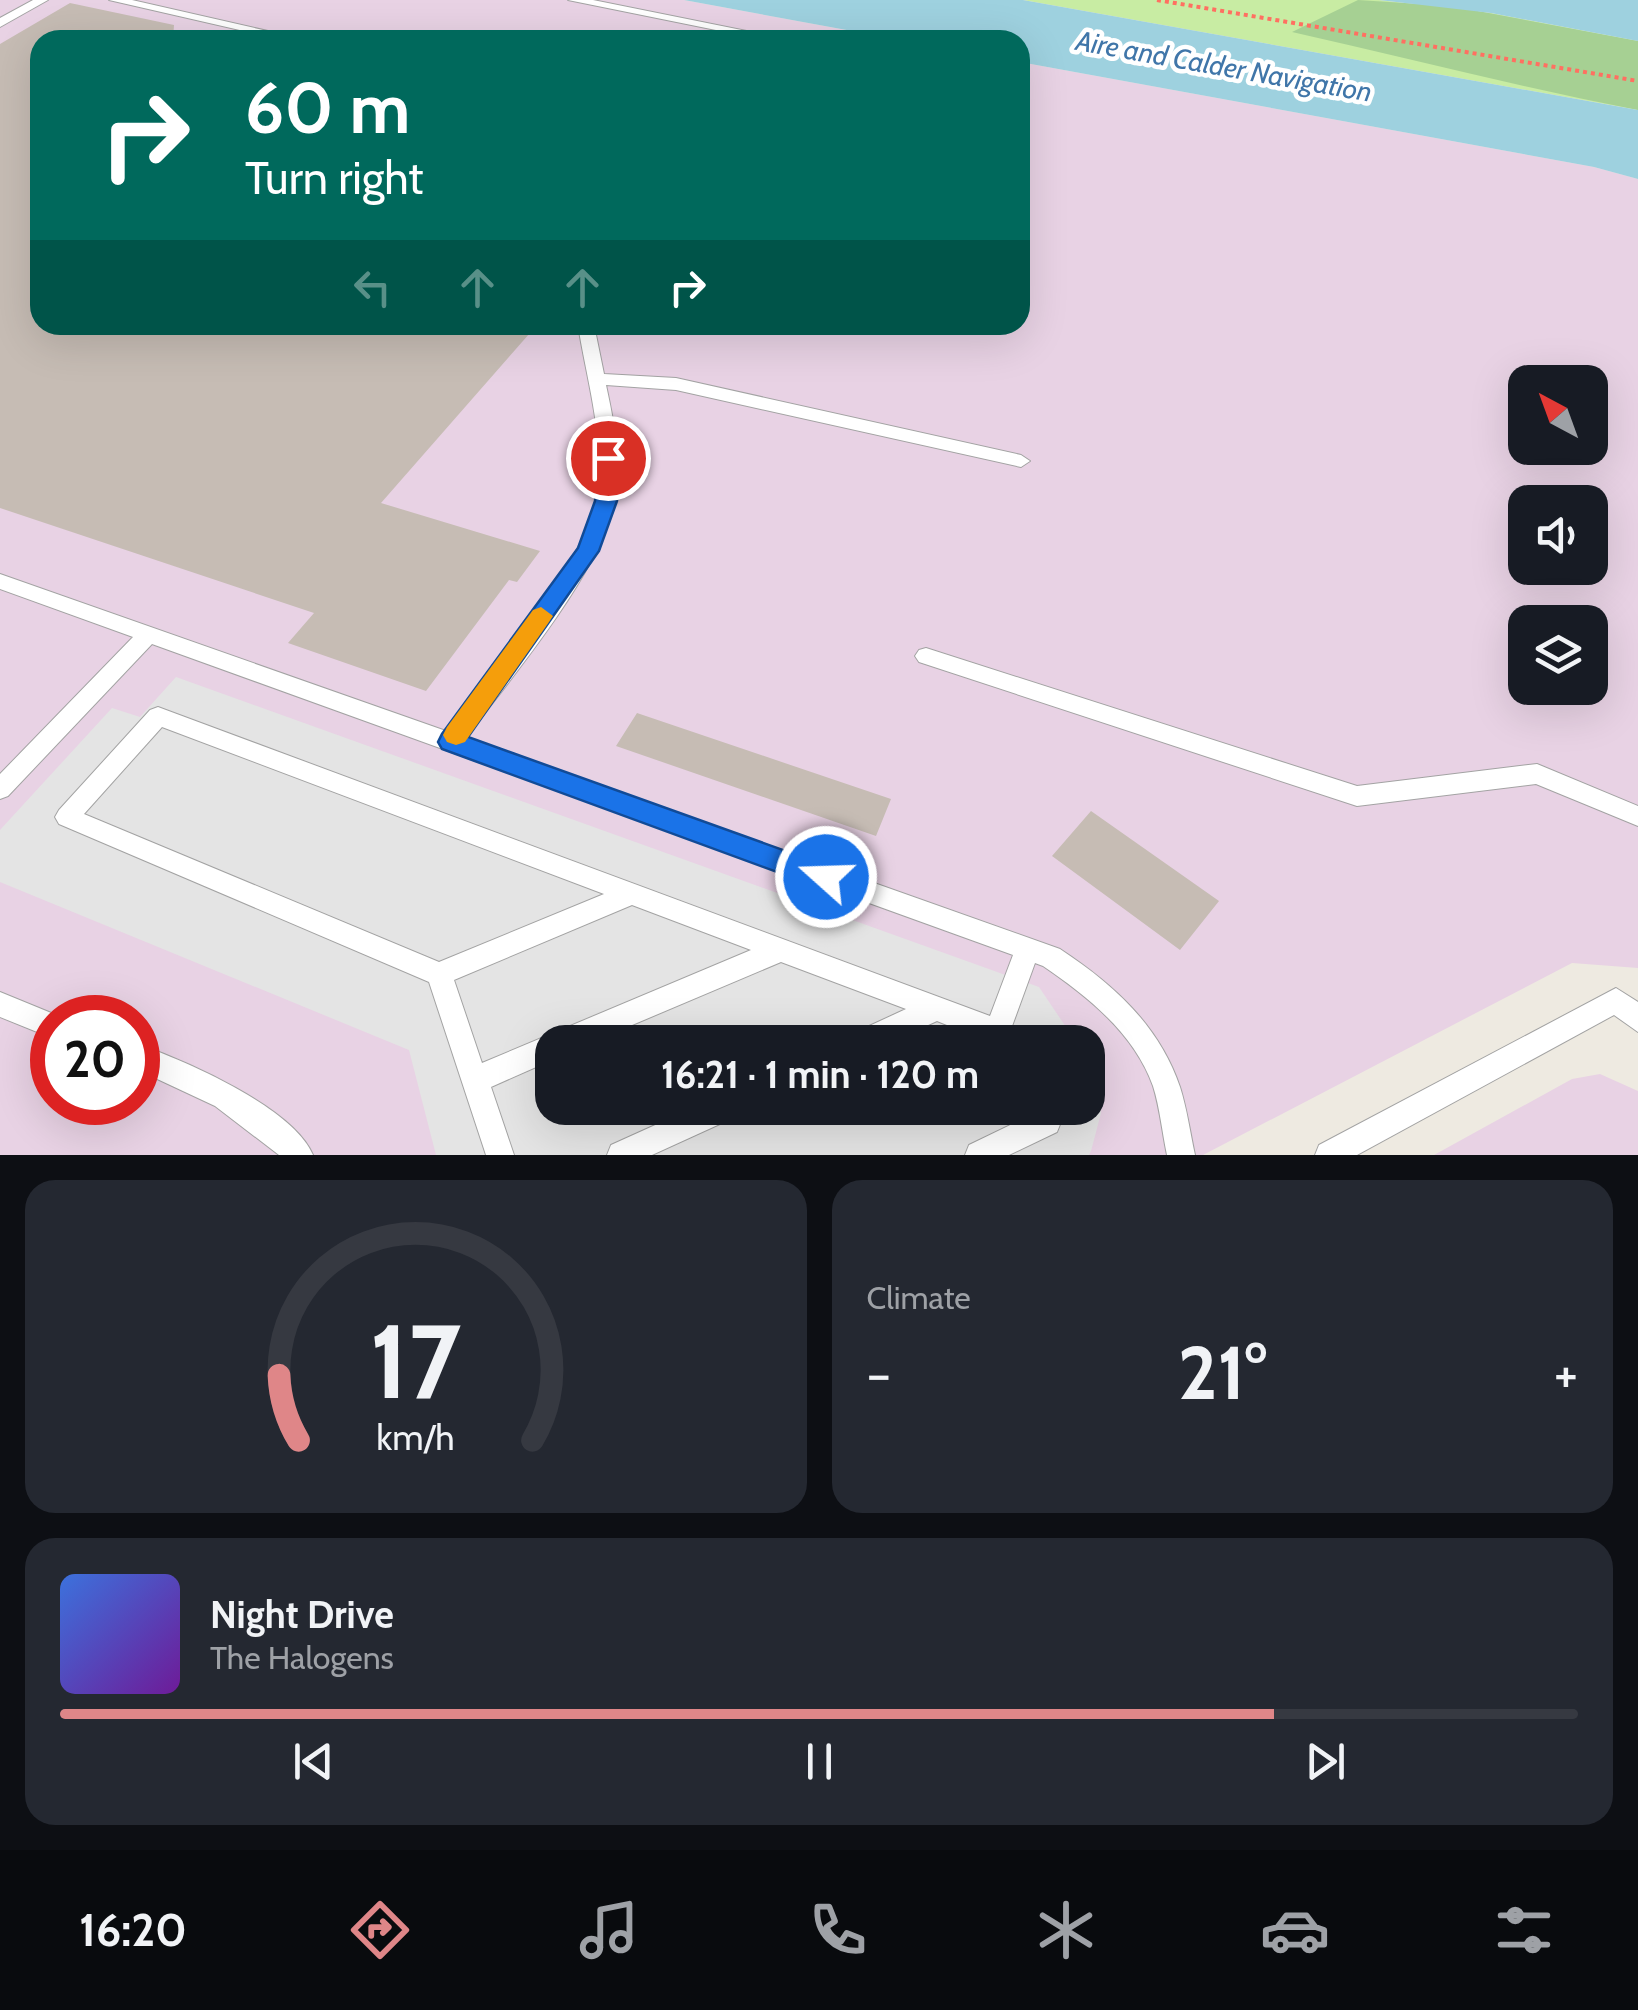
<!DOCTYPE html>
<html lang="en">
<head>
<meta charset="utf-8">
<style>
  body { margin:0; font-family:Cabin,sans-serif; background:#242831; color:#f1f3f6; height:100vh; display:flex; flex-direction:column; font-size:38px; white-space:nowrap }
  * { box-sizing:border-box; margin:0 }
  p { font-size:32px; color:#9ea1a6 }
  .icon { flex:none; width:55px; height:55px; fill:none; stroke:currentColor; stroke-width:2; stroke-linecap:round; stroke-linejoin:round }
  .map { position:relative; height:1155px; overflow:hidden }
  .drawer { display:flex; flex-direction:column; gap:25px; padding:25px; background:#0d0f14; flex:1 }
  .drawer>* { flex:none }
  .top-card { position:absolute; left:30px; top:30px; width:1000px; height:305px; border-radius:30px; box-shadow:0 10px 40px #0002; background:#00695c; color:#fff; overflow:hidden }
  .needle { width:65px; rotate:319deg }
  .buttons { position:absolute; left:1508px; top:365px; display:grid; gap:20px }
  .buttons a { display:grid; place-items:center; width:100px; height:100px; border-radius:20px; background:#171b24; box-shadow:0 10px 40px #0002; font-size:50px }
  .speed { position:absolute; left:30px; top:995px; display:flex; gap:20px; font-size:50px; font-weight:700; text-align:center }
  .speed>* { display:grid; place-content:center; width:130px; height:130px; border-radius:50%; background:#171b24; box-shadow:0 10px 40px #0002; line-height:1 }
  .speed .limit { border:15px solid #d22; background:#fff; color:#111 }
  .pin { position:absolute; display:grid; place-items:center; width:85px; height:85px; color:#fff; margin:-42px; border:5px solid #fff; border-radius:50%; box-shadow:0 2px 10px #0007 }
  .me { position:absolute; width:110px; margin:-55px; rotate:290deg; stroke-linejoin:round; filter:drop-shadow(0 0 8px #0008) }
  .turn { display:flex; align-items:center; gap:35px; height:210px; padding:0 50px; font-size:45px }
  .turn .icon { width:130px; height:130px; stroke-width:2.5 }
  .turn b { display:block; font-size:70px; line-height:85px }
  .lanes { display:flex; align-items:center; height:95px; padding:0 50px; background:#0003; justify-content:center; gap:50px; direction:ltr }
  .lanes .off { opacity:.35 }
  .big { font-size:75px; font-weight:700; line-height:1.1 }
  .drawer .card { flex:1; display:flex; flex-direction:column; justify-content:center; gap:15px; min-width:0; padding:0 35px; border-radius:30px; background:#242831 }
  .drawer .dial { align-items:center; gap:0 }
  .dial svg { height:260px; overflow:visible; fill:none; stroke:#363941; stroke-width:7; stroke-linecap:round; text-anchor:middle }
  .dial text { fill:#f1f3f6; stroke:none }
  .song { display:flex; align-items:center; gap:30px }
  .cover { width:120px; height:120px; border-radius:15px; background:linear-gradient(135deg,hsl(220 70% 55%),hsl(280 70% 35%)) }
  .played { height:10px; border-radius:5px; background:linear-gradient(90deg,#df8688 80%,#363941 80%) }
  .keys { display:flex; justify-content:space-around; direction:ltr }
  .heat { display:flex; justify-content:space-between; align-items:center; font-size:55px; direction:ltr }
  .drawer .tiles { flex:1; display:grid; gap:25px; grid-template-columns:1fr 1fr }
  .card:last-child { grid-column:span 2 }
  .trip { position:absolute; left:535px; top:1025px; width:570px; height:100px; border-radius:30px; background:#171b24; box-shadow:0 10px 40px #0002; font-weight:700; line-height:100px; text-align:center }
  .tabs { display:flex; height:160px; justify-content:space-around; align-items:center; background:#090b0e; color:#9ea1a6 }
  .tabs .icon { width:70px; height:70px }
  .tabs .current { color:#df8688 }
  .tabs b { font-size:45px; color:#f1f3f6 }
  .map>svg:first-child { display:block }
  .industrial { fill:#e8d2e4; fill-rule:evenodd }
  .grass { fill:#c8eca3 }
  .forest { fill:#a6d093 }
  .parking { fill:#e4e4e4 }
  .water { fill:#9ed1df }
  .building { fill:#c6bcb4 }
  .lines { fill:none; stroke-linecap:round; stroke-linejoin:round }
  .lane-casing { stroke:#a3a3a3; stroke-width:2 }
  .path { stroke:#ff7061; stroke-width:4; stroke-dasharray:4 4; stroke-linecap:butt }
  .lane { fill:#fff; fill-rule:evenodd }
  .route { fill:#1a73e8; stroke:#114b97; stroke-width:2.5 }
  .slow { fill:#f59e0b }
  .labels { text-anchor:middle; stroke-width:9; stroke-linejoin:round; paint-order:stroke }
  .far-water-label { font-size:28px; font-style:italic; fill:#4076a9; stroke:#fff }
</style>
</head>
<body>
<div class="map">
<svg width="1638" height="1155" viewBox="0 0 1638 1155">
  <rect width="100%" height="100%" fill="#eeeae1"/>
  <path class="industrial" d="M0,0H684L901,40H40V325H1020V62L1594,167L1638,179V968L1572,963L1203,1155H0ZM1525,382H1590V448H1525ZM1525,502H1590V568H1525ZM1525,622H1590V688H1525ZM52,1018H138V1102H52ZM552,1042H1088V1108H552Z
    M1600,1074L1638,1091V1155H1434L1572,1079Z"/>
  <path class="grass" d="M1023,0H1379L1491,13L1638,41V110Z"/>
  <path class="forest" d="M1358,0L1451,6L1638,41V110C1522,88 1408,58 1292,32Z"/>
  <path class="parking" d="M176,677L1039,987L1076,1042H552V1108H1088V1061L1096,1073L1101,1113L1091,1151L1089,1155H436L409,1050L0,882V830L112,708L140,717Z"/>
  <path class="water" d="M684,0H1023L1638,110V179L1594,167L1020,62V40H901Z
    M1379,0H1638V41L1491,13Z"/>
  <path class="building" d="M70,3L174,25L173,40H40V325H537L381,503L540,551L517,582L509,580L426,691L288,643L314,613L0,508V44Z
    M637,713L891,799L876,836L616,746Z
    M1091,811L1219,901L1180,950L1052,856Z"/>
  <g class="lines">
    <defs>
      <path id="lane" d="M33,0H48L0,27V18Z
        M109,0H132L307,40H283Z
        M568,0H593L791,40H765Z
        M578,325H594L604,374L676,378L1021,455L1030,461L1021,467L676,390L606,385C614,422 622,462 615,499C601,573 512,676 466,738L1060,949C1113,984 1159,1025 1180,1087C1187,1109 1190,1132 1195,1155H1167C1162,1132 1160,1108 1153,1086C1134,1033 1087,996 1043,966L1035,963L1011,1029L1017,1042H989L937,1021L891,1042H850L854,1033L906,1009L781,962L592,1042H552V1060L491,1087L514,1155H486L429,982L59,824L55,817L59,810L150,710L158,707L166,710L990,1016L1013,955L152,644L8,796L0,799V774L133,637L0,589V574L446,731C496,665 595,560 599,477C601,425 586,375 578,325ZM162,727L604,894L439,962L84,814ZM632,905L751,950L482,1063L454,980Z
        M926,648L1357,786L1537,764L1638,806V826L1536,784L1357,806L919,662L915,656L919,650Z
        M1616,988L1638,1002V1032L1614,1015L1357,1155H1315L1319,1145Z
        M0,992L61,1017L52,1018V1038L0,1017Z
        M138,1044C185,1061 293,1107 313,1155H279L215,1106L138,1070Z
        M693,1108H737L733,1118L652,1155H607L611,1145Z
        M1025,1108H1054L1061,1122L1057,1132L1009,1155H965L969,1145L1029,1116Z"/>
    </defs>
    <use href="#lane" class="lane-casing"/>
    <path class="path" d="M1157,0L1638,81"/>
    <use href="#lane" class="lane"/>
  </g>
  <path class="route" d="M608,451L618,458L617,501L599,551L468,737L836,869L840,877L836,886L826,890L442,749L438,742L442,734L578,548L595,501L597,458Z"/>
  <path class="slow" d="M541,607L553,616L549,622L465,742L456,745L447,742L443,735L447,727L533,610Z"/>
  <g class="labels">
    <g class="far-water-label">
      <text transform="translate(1224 66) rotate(10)" y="10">Aire and Calder Navigation</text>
    </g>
  </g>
</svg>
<div class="buttons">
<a><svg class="needle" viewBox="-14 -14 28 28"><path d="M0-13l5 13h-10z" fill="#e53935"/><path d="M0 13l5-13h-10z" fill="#9ea1a6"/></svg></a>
<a><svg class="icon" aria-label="sound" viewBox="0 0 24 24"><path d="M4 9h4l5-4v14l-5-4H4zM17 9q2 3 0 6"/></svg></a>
<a><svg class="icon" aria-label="layers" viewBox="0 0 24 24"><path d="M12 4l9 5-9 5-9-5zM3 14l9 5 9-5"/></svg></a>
</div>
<div class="speed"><div class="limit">20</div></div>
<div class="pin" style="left:608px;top:458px;background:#d93025"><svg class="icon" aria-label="arrive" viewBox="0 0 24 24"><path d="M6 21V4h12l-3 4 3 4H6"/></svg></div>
<svg class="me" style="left:826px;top:877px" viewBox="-20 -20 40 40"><circle r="17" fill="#1a73e8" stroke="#fff" stroke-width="3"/><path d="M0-11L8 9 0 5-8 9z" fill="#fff"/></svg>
<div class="trip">16:21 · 1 min · 120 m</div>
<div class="top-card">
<div class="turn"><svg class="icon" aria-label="right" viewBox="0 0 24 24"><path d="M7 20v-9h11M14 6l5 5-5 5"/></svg><div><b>60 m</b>Turn right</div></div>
<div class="lanes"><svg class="icon off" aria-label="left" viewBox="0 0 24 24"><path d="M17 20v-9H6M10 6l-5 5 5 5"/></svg><svg class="icon off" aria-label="ahead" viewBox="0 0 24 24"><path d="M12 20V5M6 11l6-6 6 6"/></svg><svg class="icon off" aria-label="ahead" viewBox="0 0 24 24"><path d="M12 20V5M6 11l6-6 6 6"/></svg><svg class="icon" aria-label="right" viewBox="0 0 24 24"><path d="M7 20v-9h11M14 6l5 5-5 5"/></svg></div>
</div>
</div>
<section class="drawer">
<div class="tiles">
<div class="card dial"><svg viewBox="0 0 100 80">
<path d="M14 69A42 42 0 1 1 86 69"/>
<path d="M14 69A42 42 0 0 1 8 49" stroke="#df8688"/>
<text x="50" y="56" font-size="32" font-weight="700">17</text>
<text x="50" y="72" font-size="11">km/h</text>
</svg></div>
<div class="card"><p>Climate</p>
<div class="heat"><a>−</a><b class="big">21°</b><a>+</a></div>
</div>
<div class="card">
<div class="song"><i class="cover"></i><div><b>Night Drive</b><p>The Halogens</p></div></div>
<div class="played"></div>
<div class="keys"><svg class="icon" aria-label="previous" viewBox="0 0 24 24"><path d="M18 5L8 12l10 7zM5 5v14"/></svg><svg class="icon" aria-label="pause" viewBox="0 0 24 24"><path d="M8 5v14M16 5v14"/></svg><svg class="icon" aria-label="next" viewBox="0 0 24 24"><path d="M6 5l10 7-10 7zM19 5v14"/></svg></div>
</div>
</div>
</section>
<nav class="tabs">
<b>16:20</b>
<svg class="icon current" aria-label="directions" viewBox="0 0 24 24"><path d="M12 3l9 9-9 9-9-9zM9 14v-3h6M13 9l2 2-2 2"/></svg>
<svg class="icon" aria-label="music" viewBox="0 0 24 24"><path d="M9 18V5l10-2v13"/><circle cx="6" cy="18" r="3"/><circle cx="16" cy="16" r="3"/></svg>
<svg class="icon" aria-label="phone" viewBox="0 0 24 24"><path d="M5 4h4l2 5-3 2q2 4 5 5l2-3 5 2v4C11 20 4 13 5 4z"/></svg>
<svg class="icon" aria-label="climate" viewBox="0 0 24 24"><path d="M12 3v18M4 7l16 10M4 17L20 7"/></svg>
<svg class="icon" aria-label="car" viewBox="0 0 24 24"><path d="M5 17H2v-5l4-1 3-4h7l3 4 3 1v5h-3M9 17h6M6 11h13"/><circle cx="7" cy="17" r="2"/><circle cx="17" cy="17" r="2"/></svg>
<svg class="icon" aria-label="filters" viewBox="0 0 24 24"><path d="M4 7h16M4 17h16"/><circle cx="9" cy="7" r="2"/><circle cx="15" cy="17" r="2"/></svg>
</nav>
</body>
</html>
